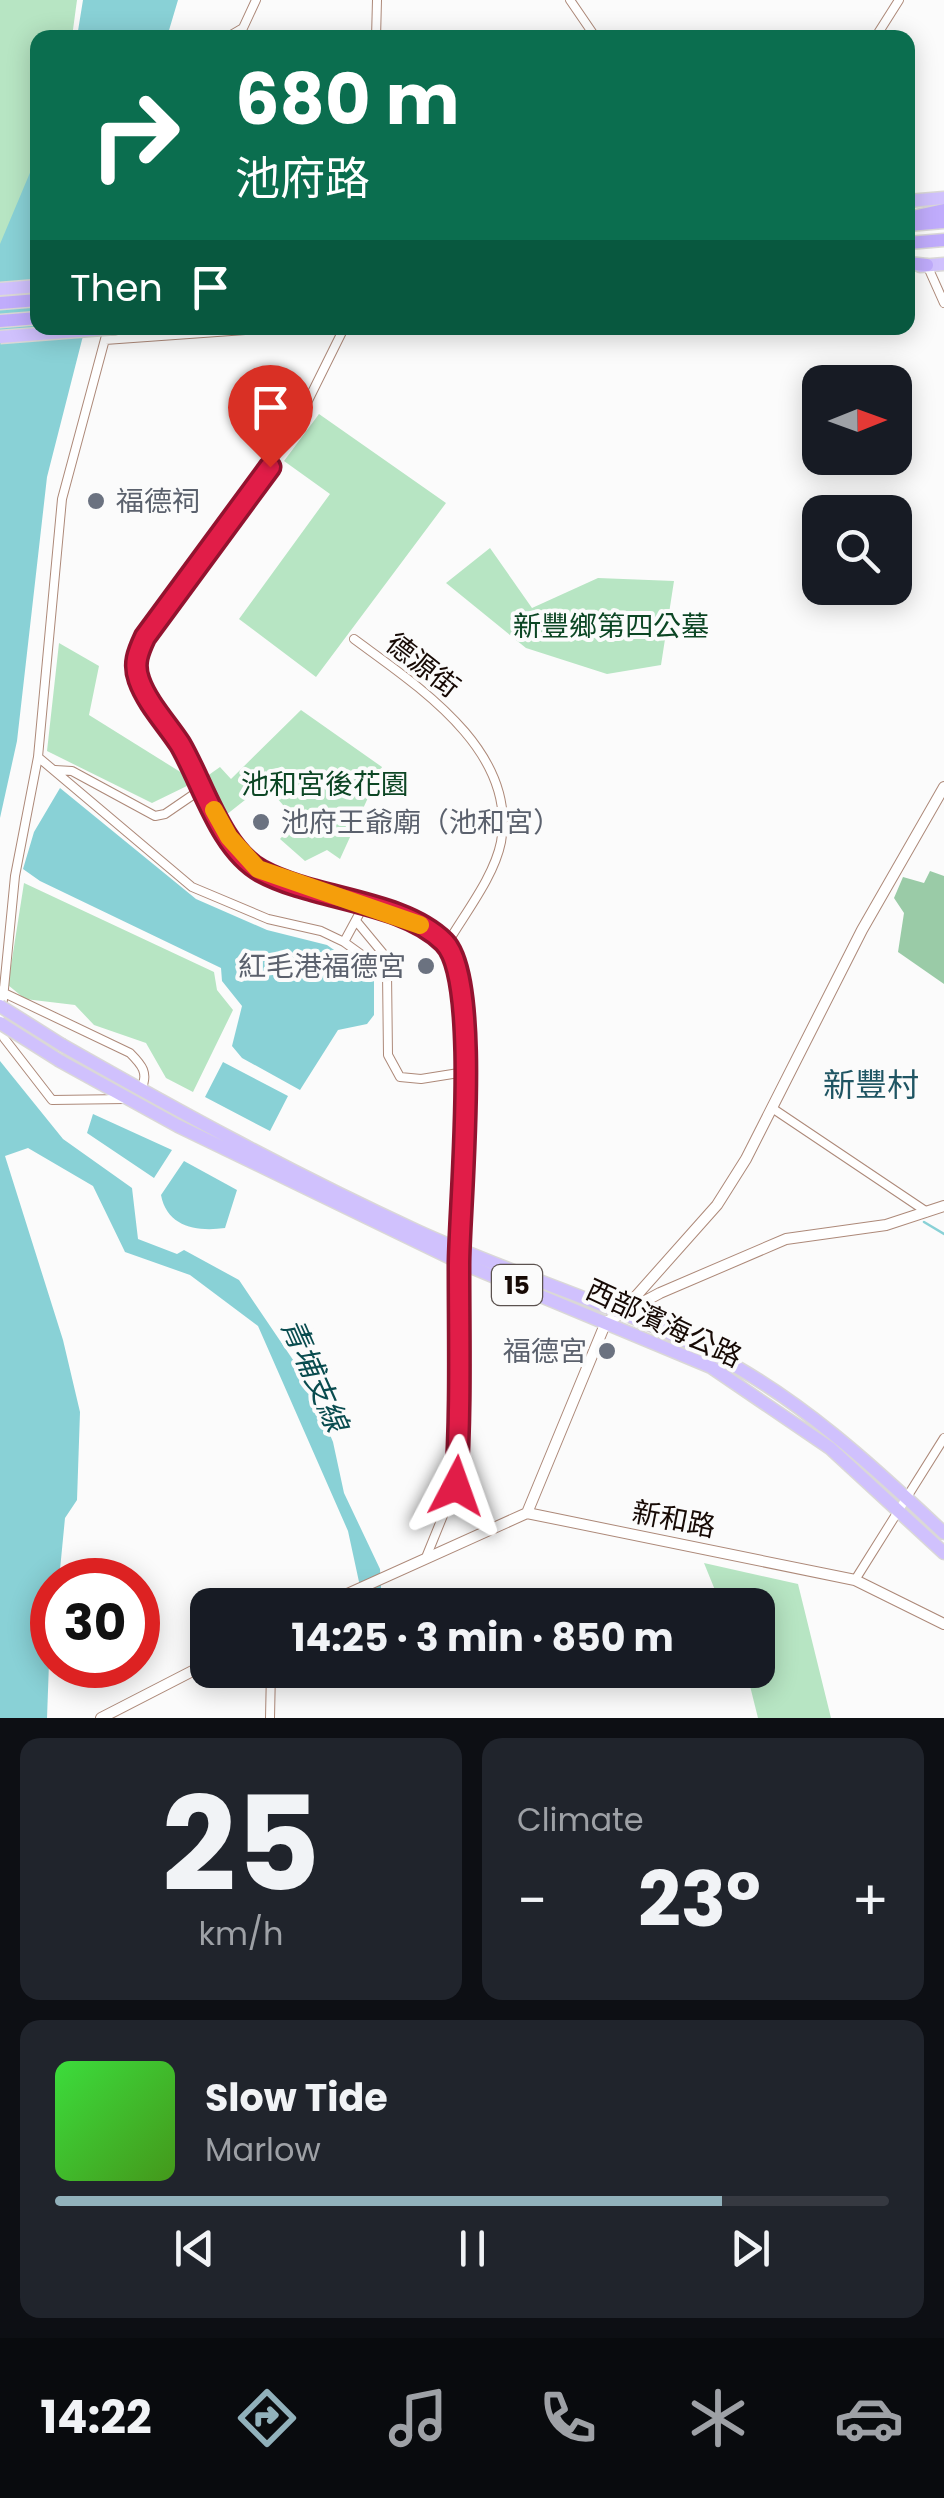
<!DOCTYPE html>
<html lang="en">
<head>
<meta charset="utf-8">
<style>
  body { margin:0; font-family:Poppins,"Noto Sans TC",sans-serif; background:#20242c; color:#f1f3f6; height:100vh; display:flex; flex-direction:column; font-size:38px; white-space:nowrap }
  * { box-sizing:border-box; margin:0 }
  p { font-size:32px; color:#9ea1a6 }
  .icon { flex:none; width:55px; height:55px; fill:none; stroke:currentColor; stroke-width:2; stroke-linecap:round; stroke-linejoin:round }
  .map { position:relative; height:1718px; overflow:hidden }
  .details { display:flex; flex-direction:column; gap:20px; padding:20px; background:#0d0f14; flex:1 }
  .details>* { flex:none }
  .top-card { position:absolute; left:30px; top:30px; width:885px; height:305px; border-radius:20px; box-shadow:0 5px 25px #0003; background:#0b6e4f; color:#fff; overflow:hidden }
  .needle { width:65px; rotate:89deg }
  .fabs { position:absolute; left:802px; top:365px; display:grid; gap:20px }
  .fabs a { display:grid; place-items:center; width:110px; height:110px; border-radius:20px; background:#171b24; box-shadow:0 5px 25px #0003; font-size:50px }
  .speed { position:absolute; left:30px; top:1558px; display:flex; gap:20px; font-size:50px; font-weight:700; text-align:center }
  .speed>* { display:grid; place-content:center; width:130px; height:130px; border-radius:50%; background:#171b24; box-shadow:0 5px 25px #0003; line-height:1 }
  .speed .limit { border:15px solid #d22; background:#fff; color:#111 }
  .pin { position:absolute; display:grid; place-items:center; width:85px; height:85px; color:#fff; margin:-102px -42px; border-radius:50% 50% 50% 0; rotate:-45deg; box-shadow:0 0 10px #0007 }
  .pin .icon { rotate:45deg }
  .me { position:absolute; width:110px; margin:-55px; rotate:4deg; stroke-linejoin:round; filter:drop-shadow(0 0 8px #0008) }
  .turn { display:flex; align-items:center; gap:35px; height:210px; padding:0 40px; font-size:45px }
  .turn .icon { width:130px; height:130px; stroke-width:2.5 }
  .turn b { display:block; font-size:70px; line-height:85px }
  .then { display:flex; align-items:center; height:95px; padding:0 40px; background:#0003; gap:20px; font-size:38px }
  .big { font-size:75px; font-weight:700; line-height:1.1 }
  .details .tile { flex:1; display:flex; flex-direction:column; justify-content:center; gap:15px; min-width:0; padding:0 35px; border-radius:20px; background:#20242c }
  .details .dial { align-items:center; gap:0 }
  .dial b { font-size:130px; line-height:1 }
  .song { display:flex; align-items:center; gap:30px }
  .cover { width:120px; height:120px; border-radius:15px; background:linear-gradient(135deg,hsl(120 70% 55%),hsl(100 70% 35%)) }
  .played { height:10px; border-radius:5px; background:linear-gradient(90deg,#91b1bb 80%,#363941 80%) }
  .keys { display:flex; justify-content:space-around; direction:ltr }
  .heat { display:flex; justify-content:space-between; align-items:center; font-size:55px; direction:ltr }
  .details .tiles { flex:1; display:grid; gap:20px; grid-template-columns:1fr 1fr }
  .tile:last-child { grid-column:span 2 }
  .trip { position:absolute; left:190px; top:1588px; width:585px; height:100px; border-radius:20px; background:#171b24; box-shadow:0 5px 25px #0003; font-weight:700; line-height:100px; text-align:center }
  .menu { display:flex; height:160px; justify-content:space-around; align-items:center; background:#090b0e; color:#9ea1a6 }
  .menu .icon { width:70px; height:70px }
  .menu .current { color:#91b1bb }
  .menu b { font-size:45px; color:#f1f3f6 }
  .map>svg:first-child { display:block }
  .green { fill:#b7e5c3 }
  .forest { fill:#9acba7 }
  .water { fill:#89d1d6 }
  .lines { fill:none; stroke-linecap:round; stroke-linejoin:round }
  .stream { stroke:#89d1d6; stroke-width:2.5 }
  .minor-casing { stroke:#ad8979; stroke-width:10 }
  .tertiary-casing { stroke:#ad8979; stroke-width:12 }
  .primary-casing { stroke:#dad8d7; stroke-width:15 }
  .trunk-casing { stroke:#dad8d7; stroke-width:15 }
  .minor { stroke:#fff; stroke-width:8 }
  .tertiary { stroke:#fff; stroke-width:10 }
  .primary { stroke:#d0c1fd; stroke-width:12 }
  .trunk { stroke:#c0acfc; stroke-width:12 }
  .primary-bridge-casing { stroke:#dad8d7; stroke-width:15; stroke-linecap:butt }
  .primary-bridge { stroke:#d0c1fd; stroke-width:12 }
  .route-casing { stroke:#92132f; stroke-width:25 }
  .route { stroke:#e11d48; stroke-width:18 }
  .slow { stroke:#f59e0b; stroke-width:18 }
  .worship-dot { fill:#6b7280; stroke:#fbfbfb; stroke-width:4 }
  .labels { text-anchor:middle; stroke-width:8; stroke-linejoin:round; paint-order:stroke }
  .shield { fill:#fbfbfb; stroke:#5b524f; stroke-width:2.5 }
  .shield-label { font-size:25px; font-weight:bold; fill:#170a05 }
  .worship-label { font-size:28px; fill:#5b616d; stroke:#fbfbfb; text-anchor:start }
  .park-label { font-size:28px; fill:#0c4624; stroke:#fbfbfb }
  .street-label { font-size:28px; fill:#170a05; stroke:#fbfbfb }
  .water-label { font-size:30px; font-style:italic; fill:#094c4f; stroke:#fbfbfb }
  .quarter-label { font-size:32px; fill:#1f5563; stroke:#fbfbfb }
</style>
</head>
<body>
<div class="map">
<svg width="944" height="1718" viewBox="0 0 944 1718">
  <rect width="100%" height="100%" fill="#fbfbfb"/>
  <path class="green" d="M0,0H77L72,37L38,38L37,158L0,255Z
    M319,414L446,503L316,677L239,619L330,494L284,461Z
    M490,548L532,608L598,578L674,581L661,665L607,674L526,648L446,583Z
    M59,643L99,666L89,715L182,773L191,784L152,803L47,751Z
    M301,710L382,767L340,859L327,850L305,861L280,839L288,830L281,819L289,812L265,784L226,815L203,779L220,767L231,779Z
    M24,883L214,972L217,990L233,1010L193,1092L166,1078L146,1043L94,1025L75,1005L25,999L8,985Z
    M704,1563L798,1584L831,1718H758L746,1670H758V1605H721Z"/>
  <path class="forest" d="M930,871L944,876V984L898,952L904,913L894,898L903,877L924,883Z"/>
  <path class="water" d="M83,0H178L167,37H77Z
    M37,156L38,328H85L47,477L17,741L0,818V244Z
    M60,788L196,899L267,930L327,945L374,978V1015L367,1024L338,1030L300,1090L242,1058L232,1046L242,1006L222,981L221,968L40,881L23,869L34,832Z
    M0,1061L63,1139L132,1188L138,1239L177,1254L184,1250L239,1280L308,1382L333,1442L344,1493L380,1569L382,1605H364L348,1531L258,1326L190,1275L125,1252L93,1186L28,1148L5,1156L63,1340L80,1412L77,1500L65,1518L59,1580H52L47,1718H0Z
    M223,1062L288,1096L270,1131L205,1097Z
    M93,1114L172,1150L154,1178L87,1133Z
    M184,1161L237,1190L225,1228C197,1232 167,1227 161,1195Z"/>
  <g class="lines">
    <path class="stream" d="M924,1222L944,1234"/>
    <defs>
      <path id="minor" d="M570,0L596,38
        M226,38L243,28L256,0
        M376,38L377,0
        M875,38L899,0
        M923,266L927,265L944,303
        M108,328L62,499L38,757L192,887L268,919L321,931L344,942L387,973L388,1055L400,1077L421,1079L465,1072
        M344,328L292,433L145,637L135,664L139,681L188,758L229,837L258,869L423,926L447,944L459,973L464,1037L459,1262L462,1407L455,1486L427,1555
        M105,340L275,328
        M354,639C416,685 518,750 501,842C494,877 465,913 447,944
        M55,770L72,771L155,816L165,814L203,788
        M357,922L386,957V972
        M344,942L364,905
        M0,991L130,1053C142,1065 149,1073 141,1090
        M2,1009L15,876L38,757
        M3,1023L4,1038L52,1100L125,1099
        M772,1108L927,1212
        M855,1580L944,1438
        M270,1718L271,1670"/>
      <path id="tertiary" d="M621,1313L717,1205L746,1159L862,930L944,787
        M527,1513L606,1322L660,1293L786,1239L886,1225L944,1206
        M323,1605L527,1513L855,1580L944,1624
        M101,1718L208,1663"/>
      <path id="primary" d="M908,201L944,198
        M920,266L944,264
        M0,289L38,286
        M62,1045C178,1111 295,1175 417,1231C513,1275 616,1305 711,1353C799,1398 872,1465 944,1533
        M60,1061L178,1126L459,1262L711,1367L830,1448L944,1553"/>
      <path id="trunk" d="M908,218L944,210
        M908,225L944,222
        M908,243L944,240
        M908,263L927,265
        M0,303L38,300
        M0,321L38,318"/>
    </defs>
    <use href="#minor" class="minor-casing"/>
    <use href="#tertiary" class="tertiary-casing"/>
    <use href="#primary" class="primary-casing"/>
    <use href="#trunk" class="trunk-casing"/>
    <use href="#minor" class="minor"/>
    <use href="#tertiary" class="tertiary"/>
    <use href="#primary" class="primary"/>
    <use href="#trunk" class="trunk"/>
    <defs>
      <path id="primary-bridge" d="M0,337L116,328
        M0,1006L62,1045
        M0,1023L60,1061"/>
    </defs>
    <use href="#primary-bridge" class="primary-bridge-casing"/>
    <use href="#primary-bridge" class="primary-bridge"/>
  </g>
  <g class="lines">
    <defs>
      <path id="route" d="M270,467L145,637C138,652 133,664 139,680C147,703 167,724 180,744C203,783 220,848 261,871C314,900 402,900 444,942C482,980 459,1206 459,1265C459,1339 461,1411 456,1486"/>
    </defs>
    <use href="#route" class="route-casing"/>
    <use href="#route" class="route"/>
    <path class="slow" d="M214,810L229,837L258,869L420,925"/>
  </g>
  <g class="worship-dot">
    <circle cx="96" cy="501" r="10"/>
    <circle cx="261" cy="822" r="10"/>
    <circle cx="426" cy="966" r="10"/>
    <circle cx="607" cy="1351" r="10"/>
  </g>
  <g class="labels">
    <rect class="shield" x="492" y="1265" width="50" height="40" rx="8"/>
    <g class="shield-label">
      <text x="517" y="1294">15</text>
    </g>
    <g class="worship-label">
      <text x="116" y="511">福德祠</text>
      <text x="281" y="832">池府王爺廟（池和宮）</text>
      <text x="406" y="976" text-anchor="end">紅毛港福德宮</text>
      <text x="587" y="1361" text-anchor="end">福德宮</text>
    </g>
    <g class="park-label">
      <text x="611" y="636">新豐鄉第四公墓</text>
      <text x="325" y="794">池和宮後花園</text>
    </g>
    <g class="street-label">
      <text transform="translate(423 665) rotate(38)" y="10">德源街</text>
      <text transform="translate(664 1323) rotate(25)" y="10">西部濱海公路</text>
      <text transform="translate(674 1519) rotate(11)" y="10">新和路</text>
    </g>
    <g class="water-label">
      <text transform="translate(314 1375) rotate(66)" y="10">青埔支線</text>
    </g>
    <g class="quarter-label">
      <text x="871" y="1096">新豐村</text>
    </g>
  </g>
</svg>
<div class="fabs">
<a><svg class="needle" viewBox="-14 -14 28 28"><path d="M0-13l5 13h-10z" fill="#e53935"/><path d="M0 13l5-13h-10z" fill="#9ea1a6"/></svg></a>
<a><svg class="icon" aria-label="search" viewBox="0 0 24 24"><circle cx="10" cy="10" r="6"/><path d="M15 15l6 6"/></svg></a>
</div>
<div class="speed"><div class="limit">30</div></div>
<div class="pin" style="left:270px;top:467px;background:#d93025"><svg class="icon" aria-label="arrive" viewBox="0 0 24 24"><path d="M6 21V4h12l-3 4 3 4H6"/></svg></div>
<svg class="me" style="left:456px;top:1486px" viewBox="-20 -20 40 40"><path d="M0-17L14 15 0 8-14 15z" fill="#e11d48" stroke="#fff" stroke-width="4"/></svg>
<div class="trip">14:25 · 3 min · 850 m</div>
<div class="top-card">
<div class="turn"><svg class="icon" aria-label="right" viewBox="0 0 24 24"><path d="M7 20v-9h11M14 6l5 5-5 5"/></svg><div><b>680 m</b>池府路</div></div>
<div class="then">Then<svg class="icon" aria-label="arrive" viewBox="0 0 24 24"><path d="M6 21V4h12l-3 4 3 4H6"/></svg></div>
</div>
</div>
<section class="details">
<div class="tiles">
<div class="tile dial"><b>25</b><p>km/h</p></div>
<div class="tile"><p>Climate</p>
<div class="heat"><a>−</a><b class="big">23°</b><a>+</a></div>
</div>
<div class="tile">
<div class="song"><i class="cover"></i><div><b>Slow Tide</b><p>Marlow</p></div></div>
<div class="played"></div>
<div class="keys"><svg class="icon" aria-label="previous" viewBox="0 0 24 24"><path d="M18 5L8 12l10 7zM5 5v14"/></svg><svg class="icon" aria-label="pause" viewBox="0 0 24 24"><path d="M8 5v14M16 5v14"/></svg><svg class="icon" aria-label="next" viewBox="0 0 24 24"><path d="M6 5l10 7-10 7zM19 5v14"/></svg></div>
</div>
</div>
</section>
<nav class="menu">
<b>14:22</b>
<svg class="icon current" aria-label="directions" viewBox="0 0 24 24"><path d="M12 3l9 9-9 9-9-9zM9 14v-3h6M13 9l2 2-2 2"/></svg>
<svg class="icon" aria-label="music" viewBox="0 0 24 24"><path d="M9 18V5l10-2v13"/><circle cx="6" cy="18" r="3"/><circle cx="16" cy="16" r="3"/></svg>
<svg class="icon" aria-label="phone" viewBox="0 0 24 24"><path d="M5 4h4l2 5-3 2q2 4 5 5l2-3 5 2v4C11 20 4 13 5 4z"/></svg>
<svg class="icon" aria-label="climate" viewBox="0 0 24 24"><path d="M12 3v18M4 7l16 10M4 17L20 7"/></svg>
<svg class="icon" aria-label="car" viewBox="0 0 24 24"><path d="M5 17H2v-5l4-1 3-4h7l3 4 3 1v5h-3M9 17h6M6 11h13"/><circle cx="7" cy="17" r="2"/><circle cx="17" cy="17" r="2"/></svg>
</nav>
</body>
</html>
